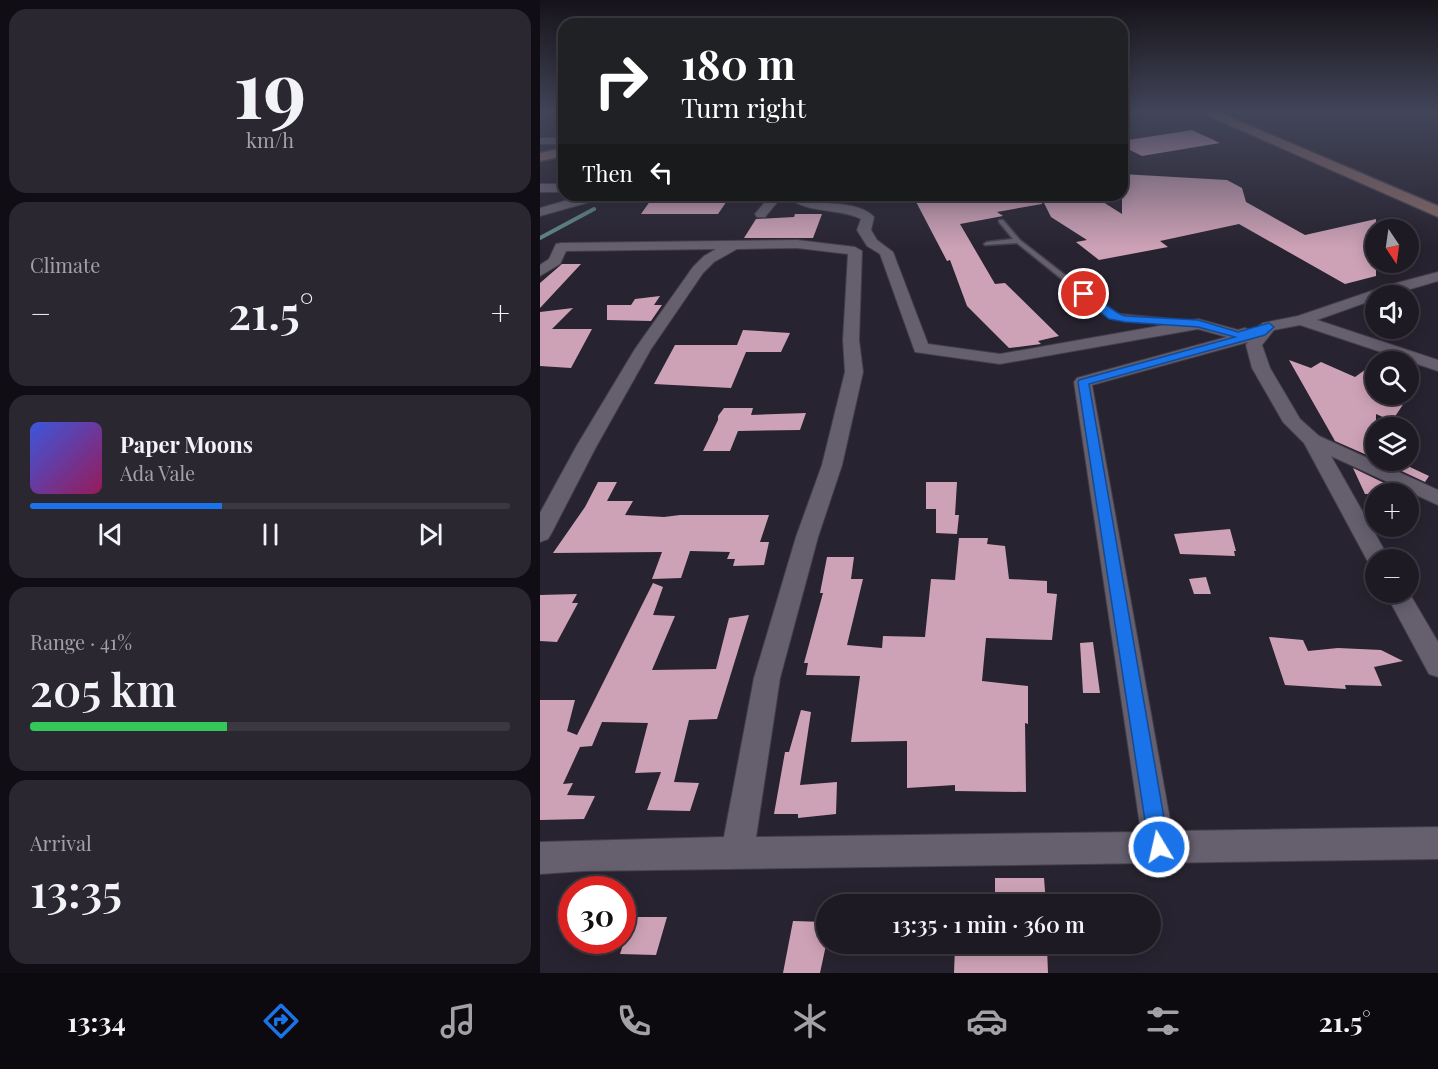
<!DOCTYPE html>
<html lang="en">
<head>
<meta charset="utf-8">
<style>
  body { margin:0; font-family:"Playfair Display",serif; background:#2b2731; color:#f1f3f6; height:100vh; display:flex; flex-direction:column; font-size:22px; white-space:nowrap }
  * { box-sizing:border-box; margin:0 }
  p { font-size:20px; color:#a1a1a6 }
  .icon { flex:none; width:33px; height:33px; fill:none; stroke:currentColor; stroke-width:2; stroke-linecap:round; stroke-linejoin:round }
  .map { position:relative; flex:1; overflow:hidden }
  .details { display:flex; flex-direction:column; gap:9px; padding:9px; background:#100e14; width:540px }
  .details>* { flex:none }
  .guide { position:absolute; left:18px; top:18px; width:570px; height:183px; border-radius:18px; box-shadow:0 3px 15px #0003,0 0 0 2px #3c3841; background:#202124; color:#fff; overflow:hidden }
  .needle { width:39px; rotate:167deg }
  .fabs { position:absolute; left:825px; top:219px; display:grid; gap:12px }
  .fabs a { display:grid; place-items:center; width:54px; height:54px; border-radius:50%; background:#1e1a24; box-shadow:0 3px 15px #0003,0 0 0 2px #3c3841; font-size:30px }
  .speed { position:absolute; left:18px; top:876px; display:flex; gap:12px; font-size:30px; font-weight:700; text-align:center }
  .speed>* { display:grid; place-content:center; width:78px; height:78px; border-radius:50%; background:#1e1a24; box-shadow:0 3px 15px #0003,0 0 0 2px #3c3841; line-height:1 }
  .speed .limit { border:9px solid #d22; background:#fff; color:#111 }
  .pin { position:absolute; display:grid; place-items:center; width:51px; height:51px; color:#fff; margin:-26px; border:3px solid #fff; border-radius:50%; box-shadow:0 2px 6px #0007 }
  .me { position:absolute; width:66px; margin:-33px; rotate:351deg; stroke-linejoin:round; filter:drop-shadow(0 0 4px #0008) }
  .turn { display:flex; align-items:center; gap:21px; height:126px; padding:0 24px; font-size:27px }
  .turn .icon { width:78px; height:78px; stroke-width:2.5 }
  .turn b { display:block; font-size:42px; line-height:51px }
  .then { display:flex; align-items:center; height:57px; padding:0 24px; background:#0003; gap:12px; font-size:22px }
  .big { font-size:45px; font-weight:600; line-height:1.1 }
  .details .tile { flex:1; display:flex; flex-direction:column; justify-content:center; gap:9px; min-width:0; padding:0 21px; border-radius:18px; background:#2b2731 }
  .details .dial { align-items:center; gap:0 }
  .dial b { font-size:78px; line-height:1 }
  .song { display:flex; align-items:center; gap:18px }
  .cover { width:72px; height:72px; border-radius:9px; background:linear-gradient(135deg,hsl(230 70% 55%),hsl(330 70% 35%)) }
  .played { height:6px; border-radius:3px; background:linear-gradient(90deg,#1a73e8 40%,#3c3841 40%) }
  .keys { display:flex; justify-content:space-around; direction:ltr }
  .heat { display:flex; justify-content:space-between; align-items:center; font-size:33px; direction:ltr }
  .charge { height:9px; border-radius:4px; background:linear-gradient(90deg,#34c759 41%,#3c3841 0) }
  .trip { position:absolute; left:276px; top:894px; width:345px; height:60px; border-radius:30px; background:#1e1a24; box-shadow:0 3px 15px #0003,0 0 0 2px #3c3841; font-weight:600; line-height:60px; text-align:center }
  .tab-bar { display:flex; height:96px; justify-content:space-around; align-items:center; background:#0c0a0e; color:#a1a1a6 }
  .tab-bar .icon { width:42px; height:42px }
  .tab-bar .selected { color:#1a73e8 }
  .tab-bar b { font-size:27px; color:#f1f3f6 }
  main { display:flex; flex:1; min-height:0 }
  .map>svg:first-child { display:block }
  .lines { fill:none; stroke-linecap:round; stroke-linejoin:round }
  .stream { stroke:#60868b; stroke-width:4 }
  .building { fill:#cea2b6 }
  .lane-casing { stroke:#433f4a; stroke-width:3 }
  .street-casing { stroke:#433f4a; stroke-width:2 }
  .secondary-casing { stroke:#433f4a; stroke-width:3 }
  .lane { fill:#655f6e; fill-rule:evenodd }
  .street { fill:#655f6e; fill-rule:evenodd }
  .secondary { fill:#866866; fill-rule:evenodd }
  .route { fill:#1a73e8; stroke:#114b97; stroke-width:1.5 }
</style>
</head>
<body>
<main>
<section class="details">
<div class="tile dial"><b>19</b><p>km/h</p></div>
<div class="tile"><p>Climate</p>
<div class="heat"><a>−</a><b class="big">21.5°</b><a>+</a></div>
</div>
<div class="tile">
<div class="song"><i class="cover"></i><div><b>Paper Moons</b><p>Ada Vale</p></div></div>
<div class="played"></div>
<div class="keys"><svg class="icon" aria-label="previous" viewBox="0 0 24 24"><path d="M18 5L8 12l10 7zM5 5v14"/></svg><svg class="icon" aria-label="pause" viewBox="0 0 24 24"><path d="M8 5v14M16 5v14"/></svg><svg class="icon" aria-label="next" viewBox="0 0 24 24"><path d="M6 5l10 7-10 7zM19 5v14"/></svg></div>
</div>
<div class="tile"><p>Range · 41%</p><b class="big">205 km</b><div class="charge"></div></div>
<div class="tile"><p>Arrival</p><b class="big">13:35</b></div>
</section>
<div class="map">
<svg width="898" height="973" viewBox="0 0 898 973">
  <rect width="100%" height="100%" fill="#282330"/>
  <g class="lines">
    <path class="stream" d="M0,238L54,209"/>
  </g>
  <path class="building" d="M652,130L680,143L602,156L582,146V141Z
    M582,174L687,180L702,188L706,202L765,235L836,219V276L805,284L699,224L620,241L628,247L559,260L536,242L547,240L511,217L502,199V204L457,212L463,216L420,224L455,284L465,283L519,336L498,341L501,344L469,348L427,306L410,260L407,261L373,196L552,195L582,214Z
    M126,195H191L178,214H101L113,197Z
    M255,214H282L273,238H204L216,219L254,217Z
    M22,264H41L0,308V283Z
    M120,296L114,305H122L111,321L67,320V305H91L95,299Z
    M33,308L12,329H52L31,368L0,366V312Z
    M203,330L250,333L241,352H206L191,388L114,384L135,345H197Z
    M749,360L771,368L781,362L815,377L836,362V394H870L852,421L836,414V459L795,441Z
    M184,408H213L211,415L266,413L260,430L198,431L190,451H163L178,420V416Z
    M838,460H855L889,476L885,482Z
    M813,468L867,494H825Z
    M58,482H77L67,501H93L85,515L124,517L140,515H229L220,542H229L224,565L193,566L195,559H187L190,552L150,551L141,578L112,579L122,552L13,553L45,507Z
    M386,482H417L415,515H419L417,534L396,533V509H386Z
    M690,529L696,551H694L695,556L640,554L634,534Z
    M419,538H448L447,544L465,546L469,579L507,581V593L517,594L512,640L446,638L442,681L488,686V724L485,723L486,792L415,791V785L367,788V741L311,742L320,676L266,675L268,663H264L283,593H280L287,557H314L311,579H323L307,645L342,648L343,636L385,637L391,579L415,580Z
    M666,577L671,594H654L649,579Z
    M113,583L123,587L113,615L135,616L112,670L176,669L189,618L209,615L177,719L149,720L134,782L159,783L150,811L107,810L121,772L95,773L108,723L62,722L52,746L40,747L23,784L33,783L27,795L55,796L44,819L0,820V700H35L27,731L37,735Z
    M37,594L32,603H38L17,642L0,641V595Z
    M729,637L763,640L768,651L798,648L841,650L863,661L834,667L842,686L805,685L806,689L745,685Z
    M553,642L560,693H543L540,643Z
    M261,710L271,712L260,785L297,782L296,814L258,818V814H234L245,752H249Z
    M455,878H504L506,904H455Z
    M92,917H127L116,955L80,954Z
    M253,921L286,922V945L280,973H243Z
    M415,947H507L508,973H414Z"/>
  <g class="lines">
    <defs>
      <path id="lane" d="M459,220H463L480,240L575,314L649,321L653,323L649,325L570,318L477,243L445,245L444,244L447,242L473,239L459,222Z"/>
      <path id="street" d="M0,138H24V144H0Z
        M0,184H24V192H0Z
        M45,195H66L64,198L0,216V208Z
        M231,195H243L225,217H217L215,214Z
        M246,195C260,195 266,199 279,202C297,205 321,203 334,217L331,230L337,240L353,252L388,344L460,354L658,319L698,330L705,328L711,331L723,323L758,316L849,285L898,272V281L847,296H836V299L777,320L898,360V371L760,325L734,330L722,345L730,368L760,419L779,436L898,490V505L791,456L850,560H836V567L831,566L827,560L764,443L743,422L712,368L706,345L708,342L552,385L632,831L898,827V859L44,871L0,874V842L184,837L214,678L256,537L282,465L305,372L303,340L308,254L257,248L197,249L174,262L163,273L111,349L56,447L11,534L8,539L0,542V513L36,447L95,349L153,267L164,256L176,249L26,251L20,264L0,276V265L9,259L16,244L21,243L257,240L315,247L322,251L319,340L323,372L302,465L278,537L240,678L216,837L601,832L534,382L537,378L687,337L658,329L460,364L375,352L340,254L327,246L317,230L321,219C298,207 265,215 246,195Z
        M868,591L898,642V677L889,674L845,592Z"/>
      <path id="secondary" d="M662,113H680L898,206V217Z
        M24,148V156L0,161V153Z"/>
    </defs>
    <use href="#lane" class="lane-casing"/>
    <use href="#street" class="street-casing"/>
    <use href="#secondary" class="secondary-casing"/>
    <use href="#lane" class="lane"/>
    <use href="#street" class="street"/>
    <use href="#secondary" class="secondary"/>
  </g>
  <linearGradient id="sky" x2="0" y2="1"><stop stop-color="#16131a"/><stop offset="0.45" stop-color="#424559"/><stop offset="1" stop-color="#424559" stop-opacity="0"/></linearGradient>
  <rect width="898" height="249" fill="url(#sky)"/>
  <path class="route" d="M540,291C556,290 569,312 585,316L658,320L698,332L729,323L734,327L725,335L549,384L629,847L626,855L619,858L612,855L609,847L538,382L539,380L695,337L658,327L585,322L569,319L540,296Z"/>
</svg>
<div class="fabs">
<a><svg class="needle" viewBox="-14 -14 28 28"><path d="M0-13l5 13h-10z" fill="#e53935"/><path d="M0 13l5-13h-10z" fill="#a1a1a6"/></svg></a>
<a><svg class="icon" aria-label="sound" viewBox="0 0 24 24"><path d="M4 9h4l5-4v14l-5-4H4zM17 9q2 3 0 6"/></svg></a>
<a><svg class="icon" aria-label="search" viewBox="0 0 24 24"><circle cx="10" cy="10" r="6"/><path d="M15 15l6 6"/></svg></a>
<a><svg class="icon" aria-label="layers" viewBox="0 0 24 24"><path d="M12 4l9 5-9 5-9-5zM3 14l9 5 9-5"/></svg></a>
<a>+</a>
<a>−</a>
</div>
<div class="speed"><div class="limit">30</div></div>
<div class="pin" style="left:544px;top:294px;background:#d93025"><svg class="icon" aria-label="arrive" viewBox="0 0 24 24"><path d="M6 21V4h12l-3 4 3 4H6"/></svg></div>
<svg class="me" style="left:619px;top:847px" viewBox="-20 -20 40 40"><circle r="17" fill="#1a73e8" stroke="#fff" stroke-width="3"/><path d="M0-11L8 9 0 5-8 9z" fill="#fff"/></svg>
<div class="trip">13:35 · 1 min · 360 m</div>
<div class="guide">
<div class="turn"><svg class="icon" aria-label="right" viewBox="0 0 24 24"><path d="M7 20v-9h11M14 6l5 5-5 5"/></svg><div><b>180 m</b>Turn right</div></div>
<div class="then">Then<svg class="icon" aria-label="left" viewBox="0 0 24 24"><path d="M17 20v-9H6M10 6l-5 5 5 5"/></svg></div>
</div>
</div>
</main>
<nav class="tab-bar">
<b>13:34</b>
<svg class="icon selected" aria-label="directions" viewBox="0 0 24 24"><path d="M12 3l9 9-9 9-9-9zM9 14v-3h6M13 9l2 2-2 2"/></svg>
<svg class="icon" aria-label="music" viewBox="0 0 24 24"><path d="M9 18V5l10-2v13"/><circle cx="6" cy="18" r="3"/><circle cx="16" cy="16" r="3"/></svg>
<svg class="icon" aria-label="phone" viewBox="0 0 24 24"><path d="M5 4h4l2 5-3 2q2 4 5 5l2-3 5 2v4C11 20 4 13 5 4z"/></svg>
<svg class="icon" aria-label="climate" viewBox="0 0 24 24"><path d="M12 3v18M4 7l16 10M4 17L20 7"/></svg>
<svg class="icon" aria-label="car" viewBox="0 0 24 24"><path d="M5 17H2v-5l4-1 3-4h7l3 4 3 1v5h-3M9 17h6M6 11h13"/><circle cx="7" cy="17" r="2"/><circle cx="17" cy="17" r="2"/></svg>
<svg class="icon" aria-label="filters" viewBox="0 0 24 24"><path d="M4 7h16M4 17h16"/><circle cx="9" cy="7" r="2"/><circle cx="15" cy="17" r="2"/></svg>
<b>21.5°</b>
</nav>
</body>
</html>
